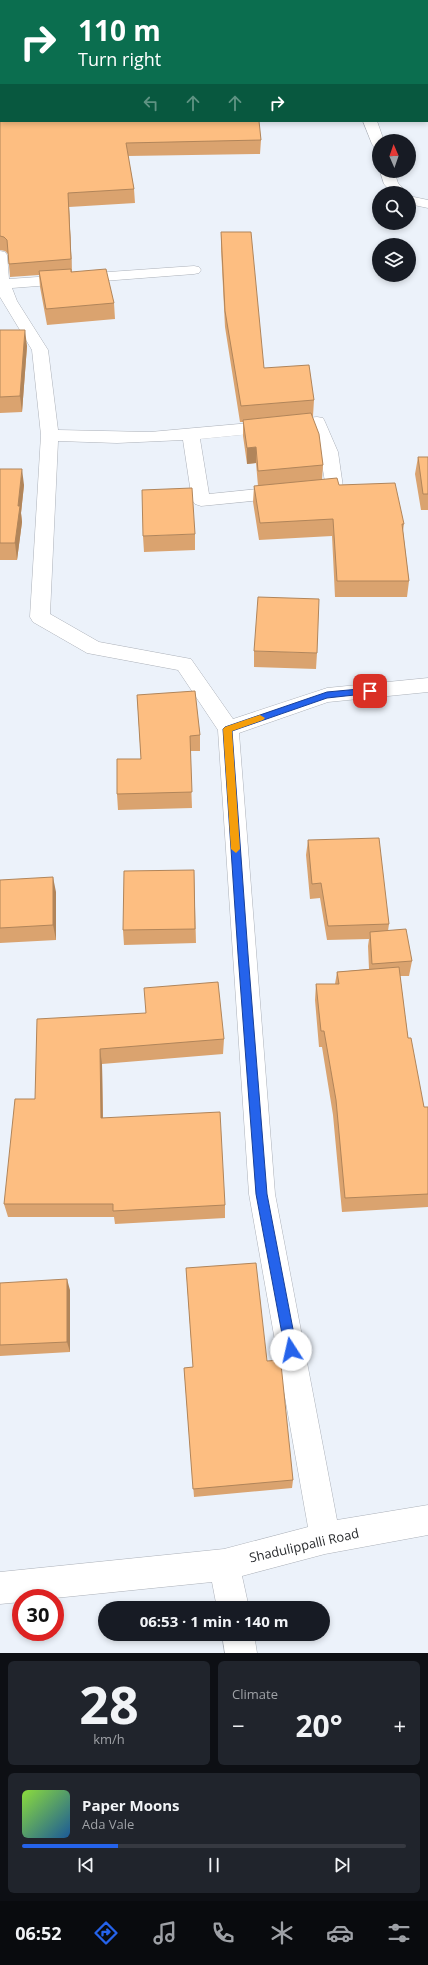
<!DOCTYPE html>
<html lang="en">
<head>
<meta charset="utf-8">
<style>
  body { margin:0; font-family:"Open Sans",sans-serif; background:#20242c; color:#f1f3f6; height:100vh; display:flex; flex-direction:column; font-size:15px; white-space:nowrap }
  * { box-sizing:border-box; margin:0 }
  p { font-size:13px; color:#9ea1a6 }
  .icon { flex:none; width:22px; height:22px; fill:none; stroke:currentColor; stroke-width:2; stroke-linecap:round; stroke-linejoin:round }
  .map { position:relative; height:1653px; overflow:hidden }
  .drawer { display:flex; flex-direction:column; gap:8px; padding:8px; background:#0d0f14; flex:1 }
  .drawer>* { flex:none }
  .top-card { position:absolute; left:0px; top:0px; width:428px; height:122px; box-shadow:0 2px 6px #0003; background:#0b6e4f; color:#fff; overflow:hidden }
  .needle { width:26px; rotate:358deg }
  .tools { position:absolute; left:372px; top:134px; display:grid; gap:8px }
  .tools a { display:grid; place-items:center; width:44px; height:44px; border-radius:50%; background:#171b24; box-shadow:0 2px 6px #0003; font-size:20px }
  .speed { position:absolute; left:12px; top:1589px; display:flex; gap:8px; font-size:20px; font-weight:700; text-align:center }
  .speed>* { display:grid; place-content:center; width:52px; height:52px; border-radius:50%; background:#171b24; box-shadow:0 2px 6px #0003; line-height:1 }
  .speed .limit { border:6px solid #d22; background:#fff; color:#111 }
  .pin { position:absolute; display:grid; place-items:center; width:34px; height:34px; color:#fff; margin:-17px; border-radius:8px; box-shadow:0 2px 6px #0006 }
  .me { position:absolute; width:44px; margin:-22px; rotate:350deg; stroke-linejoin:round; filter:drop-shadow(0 0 3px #0008) }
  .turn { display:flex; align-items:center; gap:14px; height:84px; padding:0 12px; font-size:18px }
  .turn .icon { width:52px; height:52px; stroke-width:2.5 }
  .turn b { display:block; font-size:28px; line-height:34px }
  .lanes { display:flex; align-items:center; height:38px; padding:0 12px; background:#0003; justify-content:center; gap:20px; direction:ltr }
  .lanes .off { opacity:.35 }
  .big { font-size:30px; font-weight:700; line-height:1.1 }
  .drawer .card { flex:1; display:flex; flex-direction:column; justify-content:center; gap:6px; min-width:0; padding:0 14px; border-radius:6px; background:#20242c }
  .drawer .dial { align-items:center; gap:0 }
  .dial b { font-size:52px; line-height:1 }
  .song { display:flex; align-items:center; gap:12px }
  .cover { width:48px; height:48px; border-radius:6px; background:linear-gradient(135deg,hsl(90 70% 55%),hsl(210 70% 35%)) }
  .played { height:4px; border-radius:2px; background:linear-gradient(90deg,#2563eb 25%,#363941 25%) }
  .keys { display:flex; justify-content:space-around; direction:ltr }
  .heat { display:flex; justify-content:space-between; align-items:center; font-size:22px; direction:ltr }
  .drawer .tiles { flex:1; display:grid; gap:8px; grid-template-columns:1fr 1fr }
  .card:last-child { grid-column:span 2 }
  .trip { position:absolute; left:98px; top:1601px; width:232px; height:40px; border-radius:20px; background:#171b24; box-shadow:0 2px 6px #0003; font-weight:700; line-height:40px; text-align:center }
  .tabs { display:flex; height:64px; justify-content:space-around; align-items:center; background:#090b0e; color:#9ea1a6 }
  .tabs .icon { width:28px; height:28px }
  .tabs .selected { color:#2563eb }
  .tabs b { font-size:18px; color:#f1f3f6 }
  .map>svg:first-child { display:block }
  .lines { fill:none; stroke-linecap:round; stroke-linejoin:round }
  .street-casing { stroke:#acb1b9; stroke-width:1 }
  .street { fill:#fff; fill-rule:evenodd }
  .wall { fill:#daa36f }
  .shaded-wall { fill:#b1855a }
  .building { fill:#fdbe81; stroke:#b1855a }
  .route { fill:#2563eb; stroke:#184099 }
  .slow { fill:#f59e0b }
  .labels { text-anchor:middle; stroke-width:3; stroke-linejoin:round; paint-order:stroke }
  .near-street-label { font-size:13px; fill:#2b2d30; stroke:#fff }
</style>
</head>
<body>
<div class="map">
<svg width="428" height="1653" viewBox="0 0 428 1653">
  <rect width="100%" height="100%" fill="#ecf2fa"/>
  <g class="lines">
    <defs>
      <path id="street" d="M363,121H377L384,141H379V148L374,147L372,144Z
        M380,171H394L398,183L407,193H392L384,184Z
        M409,196L428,200V208L409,204Z
        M0,251L5,252L7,255L9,279L194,266L199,267L201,270L199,273L194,274L12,288L17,301L48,350L58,430L150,432L317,417L323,418L325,422L338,452L343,487L340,491L334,493L201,506L195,504L192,500L183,440L117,443L58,441L50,614L99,642L191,659L233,719L327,688L428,678V692L328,702L239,733L275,1194L337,1520L428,1505V1535L325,1554L242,1576L249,1608H217L212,1582L55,1598H21V1602L0,1604V1572L224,1549L308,1527L249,1194L218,730L178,670L87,653L33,622L30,617L41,435L32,350L0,297ZM311,428L320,452L325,482L209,494L200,439Z
        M222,1634H254L257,1653H225Z"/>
    </defs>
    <use href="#street" class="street-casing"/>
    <use href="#street" class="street"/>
  </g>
  <path class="wall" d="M0,4L261,140L260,154L128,156L134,189L135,203L69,207L72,272L114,303L115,319L47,325L40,287L39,275L10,277L8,254L5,251L0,250Z
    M427,89H428V116L427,114Z
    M221,232L264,368L314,400L313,416H312L323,465L322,480L339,485L404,524L403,531L409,581L407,597H335L332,536L259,540L253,502L254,486H258L256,463L247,464L243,436V422H240L225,327L221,248Z
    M0,330L27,346L22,412L0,413Z
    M418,457H428V510H421L415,474Z
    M0,469L24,485L21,513L22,522L17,560H0Z
    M195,534V550L144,552L143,536Z
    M254,651L317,653L316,669L254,667Z
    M137,695L200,735V751H190L192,808L118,810L117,794L141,759Z
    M308,840L389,924L388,931L412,961L409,976H400L408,1038L424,1107H428V1207L342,1212L333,1115L322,1047H319L315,1000L316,984H335L337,972L369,969L368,946L369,939L327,940L320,898L310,899L306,855Z
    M194,870L196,943L124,945L123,930Z
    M0,880L56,892V940L0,943Z
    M146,1013L224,1039L223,1054L102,1064L103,1118L225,1205V1218L115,1224L114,1217H8L4,1204L35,1099Z
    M186,1268L267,1361L293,1480L292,1488L194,1497L184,1368L193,1367Z
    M0,1283L70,1290V1352L0,1356Z"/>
  <path class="shaded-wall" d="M68,193L69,207L72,273L71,259Z
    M25,330L27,346L22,412L20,396Z
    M256,447V463L247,464V448Z
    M22,469L24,485L21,513L22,522L17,560L15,543L18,506Z
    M53,877L56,892V940L53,925Z
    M100,1049L102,1064L103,1132L101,1118Z
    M67,1279L70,1290V1352L67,1342Z"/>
  <path class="building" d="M15,0H326V1H14Z
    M0,4H1V121H259L261,140L126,143L134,189L68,193L71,259L9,264L7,240L4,237L0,236V86L1,82H0Z
    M427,89H428V97L427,94Z
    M221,232H251L264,368L309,365L314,400L241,406L225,311Z
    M71,269V272L106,269L114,303L46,309L39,271Z
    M0,330H25L20,396L0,397Z
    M311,413L319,434L323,465L258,471L256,447L247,448L243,420Z
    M418,457H428V494H423Z
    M0,469H22L18,506H20L15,543H0Z
    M337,478L339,485L395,483L404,524H402L409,581H337L333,519L260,523L254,486Z
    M192,488L195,534L143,536L142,490Z
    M258,597L319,599L317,653L254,651Z
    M195,691L200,735L190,736L192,792L117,794V759H141L137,695Z
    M379,838L389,924L328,926L321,883L312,884L308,840Z
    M194,870L195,929L123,930L124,871Z
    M53,877V925L0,928V880Z
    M406,929L412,961L372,964L370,932Z
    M399,967L408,1038H411L424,1107H428V1194L345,1198L336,1100L324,1031H321L316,984H339L337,972Z
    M218,982L224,1039L100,1049L101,1118L220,1112L225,1205L113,1211V1204H4L15,1099H35L37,1019L146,1013L144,988Z
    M256,1263L267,1361L280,1360L281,1364L293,1480L193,1489L184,1368L193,1367L186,1268Z
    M67,1279V1342L0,1345V1283Z"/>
  <path class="route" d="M370,688L374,691L373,693L327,698L232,731L248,954L267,1194L297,1350L295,1355L291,1356L286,1355L285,1350L256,1194L238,954L223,729L225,727L327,692Z"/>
  <path class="slow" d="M260,715L265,718L263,720L232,731L240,849L236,853L231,849L223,729L225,727Z"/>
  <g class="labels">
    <g class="near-street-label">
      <text transform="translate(304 1545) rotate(-13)" y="5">Shadulippalli Road</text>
    </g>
  </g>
</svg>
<div class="tools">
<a><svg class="needle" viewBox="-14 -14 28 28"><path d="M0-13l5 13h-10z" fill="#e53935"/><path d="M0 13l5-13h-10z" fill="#9ea1a6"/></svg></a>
<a><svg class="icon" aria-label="search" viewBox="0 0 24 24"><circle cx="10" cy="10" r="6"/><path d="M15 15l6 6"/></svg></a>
<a><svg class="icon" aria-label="layers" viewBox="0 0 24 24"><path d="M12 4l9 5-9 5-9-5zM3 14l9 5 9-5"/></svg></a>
</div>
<div class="speed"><div class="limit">30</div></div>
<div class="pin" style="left:370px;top:691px;background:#d93025"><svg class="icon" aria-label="arrive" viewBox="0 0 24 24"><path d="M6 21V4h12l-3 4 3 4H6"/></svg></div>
<svg class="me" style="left:291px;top:1350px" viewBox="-20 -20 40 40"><circle r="19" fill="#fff"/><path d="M0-13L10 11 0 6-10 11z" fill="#2563eb"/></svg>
<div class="trip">06:53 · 1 min · 140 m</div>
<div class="top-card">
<div class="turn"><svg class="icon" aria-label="right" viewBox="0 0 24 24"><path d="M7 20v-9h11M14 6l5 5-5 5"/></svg><div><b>110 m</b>Turn right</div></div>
<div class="lanes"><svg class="icon off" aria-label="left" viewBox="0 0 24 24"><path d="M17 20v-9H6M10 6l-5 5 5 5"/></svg><svg class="icon off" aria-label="ahead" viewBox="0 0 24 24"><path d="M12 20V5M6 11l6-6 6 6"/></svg><svg class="icon off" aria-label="ahead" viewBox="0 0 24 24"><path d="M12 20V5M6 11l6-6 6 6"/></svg><svg class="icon" aria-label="right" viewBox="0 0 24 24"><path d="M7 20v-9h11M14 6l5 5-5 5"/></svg></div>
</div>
</div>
<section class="drawer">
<div class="tiles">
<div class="card dial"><b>28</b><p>km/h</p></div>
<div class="card"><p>Climate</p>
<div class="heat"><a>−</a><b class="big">20°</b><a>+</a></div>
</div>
<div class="card">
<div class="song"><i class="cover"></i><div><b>Paper Moons</b><p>Ada Vale</p></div></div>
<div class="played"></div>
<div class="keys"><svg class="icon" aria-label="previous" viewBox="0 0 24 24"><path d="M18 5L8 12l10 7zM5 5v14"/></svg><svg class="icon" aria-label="pause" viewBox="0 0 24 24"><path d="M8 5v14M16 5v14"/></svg><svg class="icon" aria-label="next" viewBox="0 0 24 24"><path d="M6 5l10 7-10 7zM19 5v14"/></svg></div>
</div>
</div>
</section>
<nav class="tabs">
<b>06:52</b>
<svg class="icon selected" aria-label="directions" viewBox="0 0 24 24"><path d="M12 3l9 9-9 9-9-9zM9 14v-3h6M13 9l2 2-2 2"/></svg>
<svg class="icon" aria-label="music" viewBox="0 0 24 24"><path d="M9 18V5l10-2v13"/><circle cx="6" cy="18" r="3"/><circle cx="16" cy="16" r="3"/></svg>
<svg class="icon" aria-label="phone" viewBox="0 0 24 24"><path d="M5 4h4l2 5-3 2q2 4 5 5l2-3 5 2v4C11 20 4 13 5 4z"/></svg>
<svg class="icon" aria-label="climate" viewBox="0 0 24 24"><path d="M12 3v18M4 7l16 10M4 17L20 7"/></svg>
<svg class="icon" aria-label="car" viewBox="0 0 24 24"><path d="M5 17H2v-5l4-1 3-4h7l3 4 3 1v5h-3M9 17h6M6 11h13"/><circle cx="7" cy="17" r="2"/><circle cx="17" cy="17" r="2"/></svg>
<svg class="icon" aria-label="filters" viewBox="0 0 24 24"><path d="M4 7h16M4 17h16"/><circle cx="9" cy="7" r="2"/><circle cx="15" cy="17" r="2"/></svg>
</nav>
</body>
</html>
